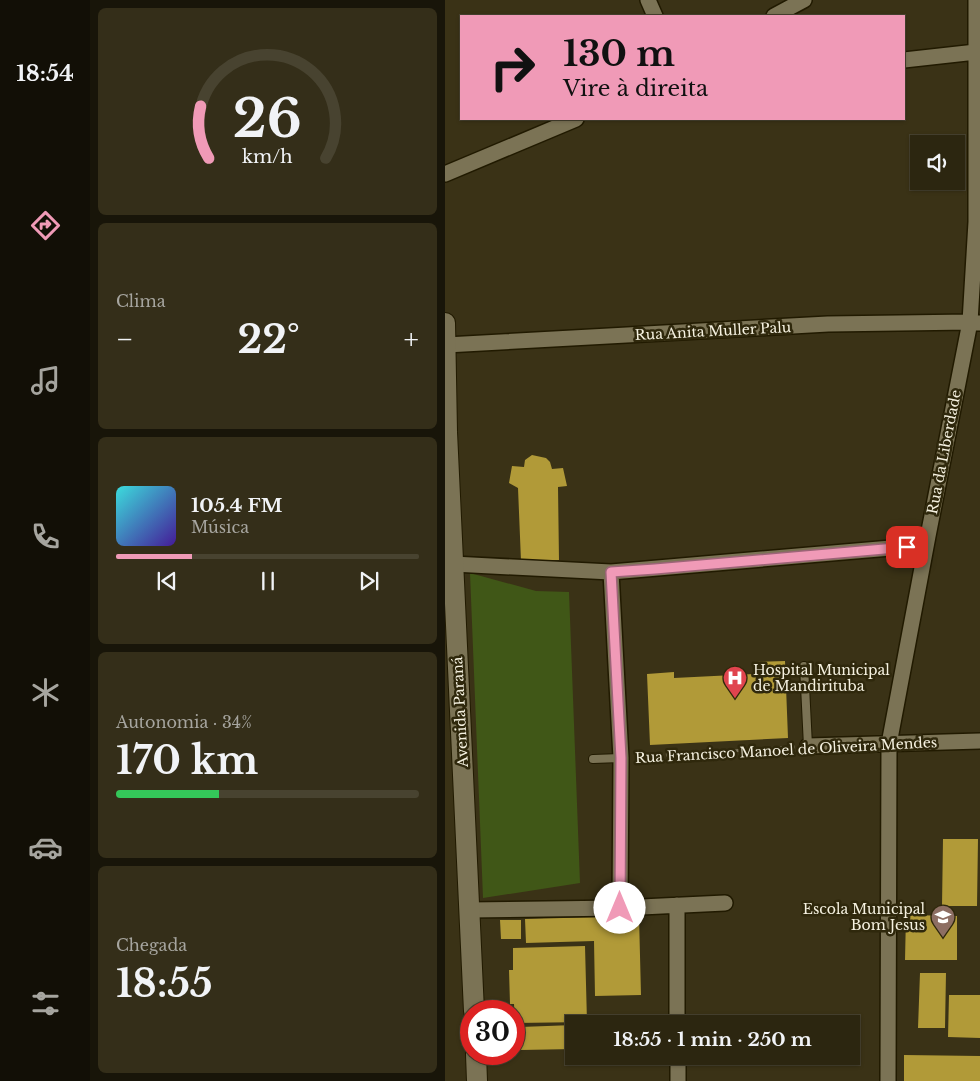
<!DOCTYPE html>
<html lang="pt">
<head>
<meta charset="utf-8">
<style>
  body { margin:0; font-family:"Libre Baskerville",serif; background:#342e19; color:#f1f3f6; height:100vh; display:flex; flex-direction:column; font-size:19px; white-space:nowrap }
  * { box-sizing:border-box; margin:0 }
  p { font-size:16px; color:#a6a59f }
  .icon { flex:none; width:28px; height:28px; fill:none; stroke:currentColor; stroke-width:2; stroke-linecap:round; stroke-linejoin:round }
  .map { position:relative; flex:1; overflow:hidden }
  .panel { display:flex; flex-direction:column; gap:8px; padding:8px; background:#181509; width:355px }
  .panel>* { flex:none }
  .banner { position:absolute; left:15px; top:15px; width:445px; height:105px; border-radius:0px; box-shadow:0 1px 4px #0004,0 0 0 1px #484330; background:#f09ab7; color:#111; overflow:hidden }
  .tools { position:absolute; left:465px; top:135px; display:grid; gap:10px }
  .tools a { display:grid; place-items:center; width:55px; height:55px; border-radius:0px; background:#2c2610; box-shadow:0 1px 4px #0004,0 0 0 1px #484330; font-size:25px }
  .speed { position:absolute; left:15px; top:1000px; display:flex; gap:10px; font-size:25px; font-weight:700; text-align:center }
  .speed>* { display:grid; place-content:center; width:65px; height:65px; border-radius:50%; background:#2c2610; box-shadow:0 1px 4px #0004,0 0 0 1px #484330; line-height:1 }
  .speed .limit { border:8px solid #d22; background:#fff; color:#111 }
  .pin { position:absolute; display:grid; place-items:center; width:42px; height:42px; color:#fff; margin:-21px; border-radius:10px; box-shadow:0 2px 8px #0006 }
  .me { position:absolute; width:55px; margin:-28px; rotate:0deg; stroke-linejoin:round; filter:drop-shadow(0 0 4px #0008) }
  .turn { display:flex; align-items:center; gap:18px; height:105px; padding:0 20px; font-size:22px }
  .turn .icon { width:65px; height:65px; stroke-width:2.5 }
  .turn b { display:block; font-size:35px; line-height:42px }
  .big { font-size:38px; font-weight:700; line-height:1.1 }
  .panel .tile { flex:1; display:flex; flex-direction:column; justify-content:center; gap:8px; min-width:0; padding:0 18px; border-radius:8px; background:#342e19 }
  .panel .dial { align-items:center; gap:0 }
  .dial svg { height:130px; overflow:visible; fill:none; stroke:#484330; stroke-width:7; stroke-linecap:round; text-anchor:middle }
  .dial text { fill:#f1f3f6; stroke:none }
  .song { display:flex; align-items:center; gap:15px }
  .cover { width:60px; height:60px; border-radius:8px; background:linear-gradient(135deg,hsl(180 70% 55%),hsl(260 70% 35%)) }
  .played { height:5px; border-radius:2px; background:linear-gradient(90deg,#f09ab7 25%,#484330 25%) }
  .keys { display:flex; justify-content:space-around; direction:ltr }
  .heat { display:flex; justify-content:space-between; align-items:center; font-size:28px; direction:ltr }
  .charge { height:8px; border-radius:4px; background:linear-gradient(90deg,#34c759 34%,#484330 0) }
  .trip { position:absolute; left:120px; top:1015px; width:295px; height:50px; border-radius:0px; background:#2c2610; box-shadow:0 1px 4px #0004,0 0 0 1px #484330; font-weight:700; line-height:50px; text-align:center }
  main { display:flex; flex:1; min-height:0 }
  .tabs { display:flex; flex-direction:column; width:90px; justify-content:space-around; align-items:center; background:#120f06; color:#a6a59f }
  .tabs .icon { width:35px; height:35px }
  .tabs .current { color:#f09ab7 }
  .tabs b { font-size:22px; color:#f1f3f6 }
  .map>svg:first-child { display:block }
  .green { fill:#405717 }
  .building { fill:#b19a38 }
  .lines { fill:none; stroke-linecap:round; stroke-linejoin:round }
  .lane-casing { stroke:#211a00; stroke-width:10 }
  .street-casing { stroke:#211a00; stroke-width:18 }
  .secondary-casing { stroke:#211a00; stroke-width:22 }
  .path { stroke:#79735b; stroke-width:3; stroke-dasharray:5 2.5; stroke-linecap:butt }
  .lane { stroke:#7b7355; stroke-width:8 }
  .street { stroke:#7b7355; stroke-width:15 }
  .secondary { stroke:#7b7355; stroke-width:20 }
  .route-casing { stroke:#9c6477; stroke-width:12 }
  .route { stroke:#f09ab7; stroke-width:9 }
  .labels { text-anchor:middle; stroke-width:5; stroke-linejoin:round; paint-order:stroke }
  .street-label { font-size:14px; fill:#f5f1e0; stroke:#2f280c }
  .poi-label { font-size:14px; fill:#f5f1e0; stroke:#2f280c; text-anchor:start }
</style>
</head>
<body>
<main>
<nav class="tabs">
<b>18:54</b>
<svg class="icon current" aria-label="directions" viewBox="0 0 24 24"><path d="M12 3l9 9-9 9-9-9zM9 14v-3h6M13 9l2 2-2 2"/></svg>
<svg class="icon" aria-label="music" viewBox="0 0 24 24"><path d="M9 18V5l10-2v13"/><circle cx="6" cy="18" r="3"/><circle cx="16" cy="16" r="3"/></svg>
<svg class="icon" aria-label="phone" viewBox="0 0 24 24"><path d="M5 4h4l2 5-3 2q2 4 5 5l2-3 5 2v4C11 20 4 13 5 4z"/></svg>
<svg class="icon" aria-label="climate" viewBox="0 0 24 24"><path d="M12 3v18M4 7l16 10M4 17L20 7"/></svg>
<svg class="icon" aria-label="car" viewBox="0 0 24 24"><path d="M5 17H2v-5l4-1 3-4h7l3 4 3 1v5h-3M9 17h6M6 11h13"/><circle cx="7" cy="17" r="2"/><circle cx="17" cy="17" r="2"/></svg>
<svg class="icon" aria-label="filters" viewBox="0 0 24 24"><path d="M4 7h16M4 17h16"/><circle cx="9" cy="7" r="2"/><circle cx="15" cy="17" r="2"/></svg>
</nav>
<section class="panel">
<div class="tile dial"><svg viewBox="0 0 100 80">
<path d="M14 69A42 42 0 1 1 86 69"/>
<path d="M14 69A42 42 0 0 1 9 37" stroke="#f09ab7"/>
<text x="50" y="56" font-size="32" font-weight="700">26</text>
<text x="50" y="72" font-size="11">km/h</text>
</svg></div>
<div class="tile"><p>Clima</p>
<div class="heat"><a>−</a><b class="big">22°</b><a>+</a></div>
</div>
<div class="tile">
<div class="song"><i class="cover"></i><div><b>105.4 FM</b><p>Música</p></div></div>
<div class="played"></div>
<div class="keys"><svg class="icon" aria-label="previous" viewBox="0 0 24 24"><path d="M18 5L8 12l10 7zM5 5v14"/></svg><svg class="icon" aria-label="pause" viewBox="0 0 24 24"><path d="M8 5v14M16 5v14"/></svg><svg class="icon" aria-label="next" viewBox="0 0 24 24"><path d="M6 5l10 7-10 7zM19 5v14"/></svg></div>
</div>
<div class="tile"><p>Autonomia · 34%</p><b class="big">170 km</b><div class="charge"></div></div>
<div class="tile"><p>Chegada</p><b class="big">18:55</b></div>
</section>
<div class="map">
<svg width="535" height="1081" viewBox="0 0 535 1081">
  <rect width="100%" height="100%" fill="#3a3216"/>
  <path class="green" d="M25,573L91,591L124,592L135,883L38,898Z"/>
  <path class="building" d="M87,455L101,458L105,462L107,469L118,468L122,486L113,487L114,560L76,561L73,488L64,483L67,466L79,467L80,460Z
    M340,661L343,738L205,745L202,674L229,672V678L309,674L308,662Z
    M498,839H533L532,906H497Z
    M461,915L512,916V960H460Z
    M194,916L196,995L150,996L149,941L81,943L80,919Z
    M55,920H76V939H56Z
    M140,946L142,1022L70,1023L69,1004H65L64,970H68V948Z
    M475,973H501L500,1028H473Z
    M504,995H535V1038L503,1037Z
    M129,1025V1049L76,1050L75,1027Z
    M69,1031H72L73,1051H69Z
    M459,1055L535,1056V1081H459Z"/>
  <g class="lines">
    <defs>
      <path id="lane" d="M359,666L363,746
        M148,759L176,758"/>
      <path id="street" d="M203,0L210,16
        M329,16L359,0
        M459,60L531,52
        M0,174L131,119
        M1,345L383,324L525,322L534,323
        M8,564L166,572L481,545
        M166,572L176,758L175,908
        M363,746L535,741
        M232,905V1024
        M23,910L175,908L280,903
        M233,1056V1081
        M443,1081L444,744L483,536L525,322L531,222V0"/>
      <path id="secondary" d="M0,323L2,432L29,1011
        M31,1054L32,1081"/>
    </defs>
    <use href="#lane" class="lane-casing"/>
    <use href="#street" class="street-casing"/>
    <use href="#secondary" class="secondary-casing"/>
    <path class="path" d="M191,757L350,747"/>
    <use href="#lane" class="lane"/>
    <use href="#street" class="street"/>
    <use href="#secondary" class="secondary"/>
  </g>
  <g class="lines">
    <defs>
      <path id="route" d="M175,908L176,758L166,572L210,569L462,547"/>
    </defs>
    <use href="#route" class="route-casing"/>
    <use href="#route" class="route"/>
  </g>
  <defs>
    <symbol id="hospital-pin" viewBox="-11 -11 22 30"><path d="M0 17L-7.5 6A9.5 9.5 0 1 1 7.5 6Z" fill="#e0444e" stroke="#2f280c"/><path d="M-5-5h3v3.5h4V-5h3V5h-3V1.5h-4V5h-3Z" fill="#fff"/></symbol>
    <symbol id="school-pin" viewBox="-11 -11 22 30"><path d="M0 17L-7.5 6A9.5 9.5 0 1 1 7.5 6Z" fill="#8d6e63" stroke="#2f280c"/><path d="M0-5L7-2L0 1L-7-2ZM-4 1L0 2.5L4 1V4Q0 6-4 4Z" fill="#fff"/></symbol>
  </defs>
  <g fill-rule="evenodd">
    <use href="#hospital-pin" x="276" y="664" width="28" height="38"/>
    <use href="#school-pin" x="484" y="903" width="28" height="38"/>
  </g>
  <g class="labels">
    <g class="street-label">
      <text transform="translate(268 331) rotate(-3)" y="5">Rua Anita Muller Palu</text>
      <text transform="translate(499 452) rotate(-79)" y="5">Rua da Liberdade</text>
      <text transform="translate(15 712) rotate(-93)" y="5">Avenida Paraná</text>
      <text transform="translate(341 750) rotate(-3)" y="5">Rua Francisco Manoel de Oliveira Mendes</text>
    </g>
    <g class="poi-label">
      <text x="308" y="675">Hospital Municipal<tspan x="308" dy="16">de Mandirituba</tspan></text>
      <text x="480" y="914" text-anchor="end">Escola Municipal<tspan x="480" dy="16">Bom Jesus</tspan></text>
    </g>
  </g>
</svg>
<div class="tools">
<a><svg class="icon" aria-label="sound" viewBox="0 0 24 24"><path d="M4 9h4l5-4v14l-5-4H4zM17 9q2 3 0 6"/></svg></a>
</div>
<div class="speed"><div class="limit">30</div></div>
<div class="pin" style="left:462px;top:547px;background:#d93025"><svg class="icon" aria-label="arrive" viewBox="0 0 24 24"><path d="M6 21V4h12l-3 4 3 4H6"/></svg></div>
<svg class="me" style="left:175px;top:908px" viewBox="-20 -20 40 40"><circle r="19" fill="#fff"/><path d="M0-13L10 11 0 6-10 11z" fill="#f09ab7"/></svg>
<div class="trip">18:55 · 1 min · 250 m</div>
<div class="banner">
<div class="turn"><svg class="icon" aria-label="right" viewBox="0 0 24 24"><path d="M7 20v-9h11M14 6l5 5-5 5"/></svg><div><b>130 m</b>Vire à direita</div></div>
</div>
</div>
</main>
</body>
</html>
